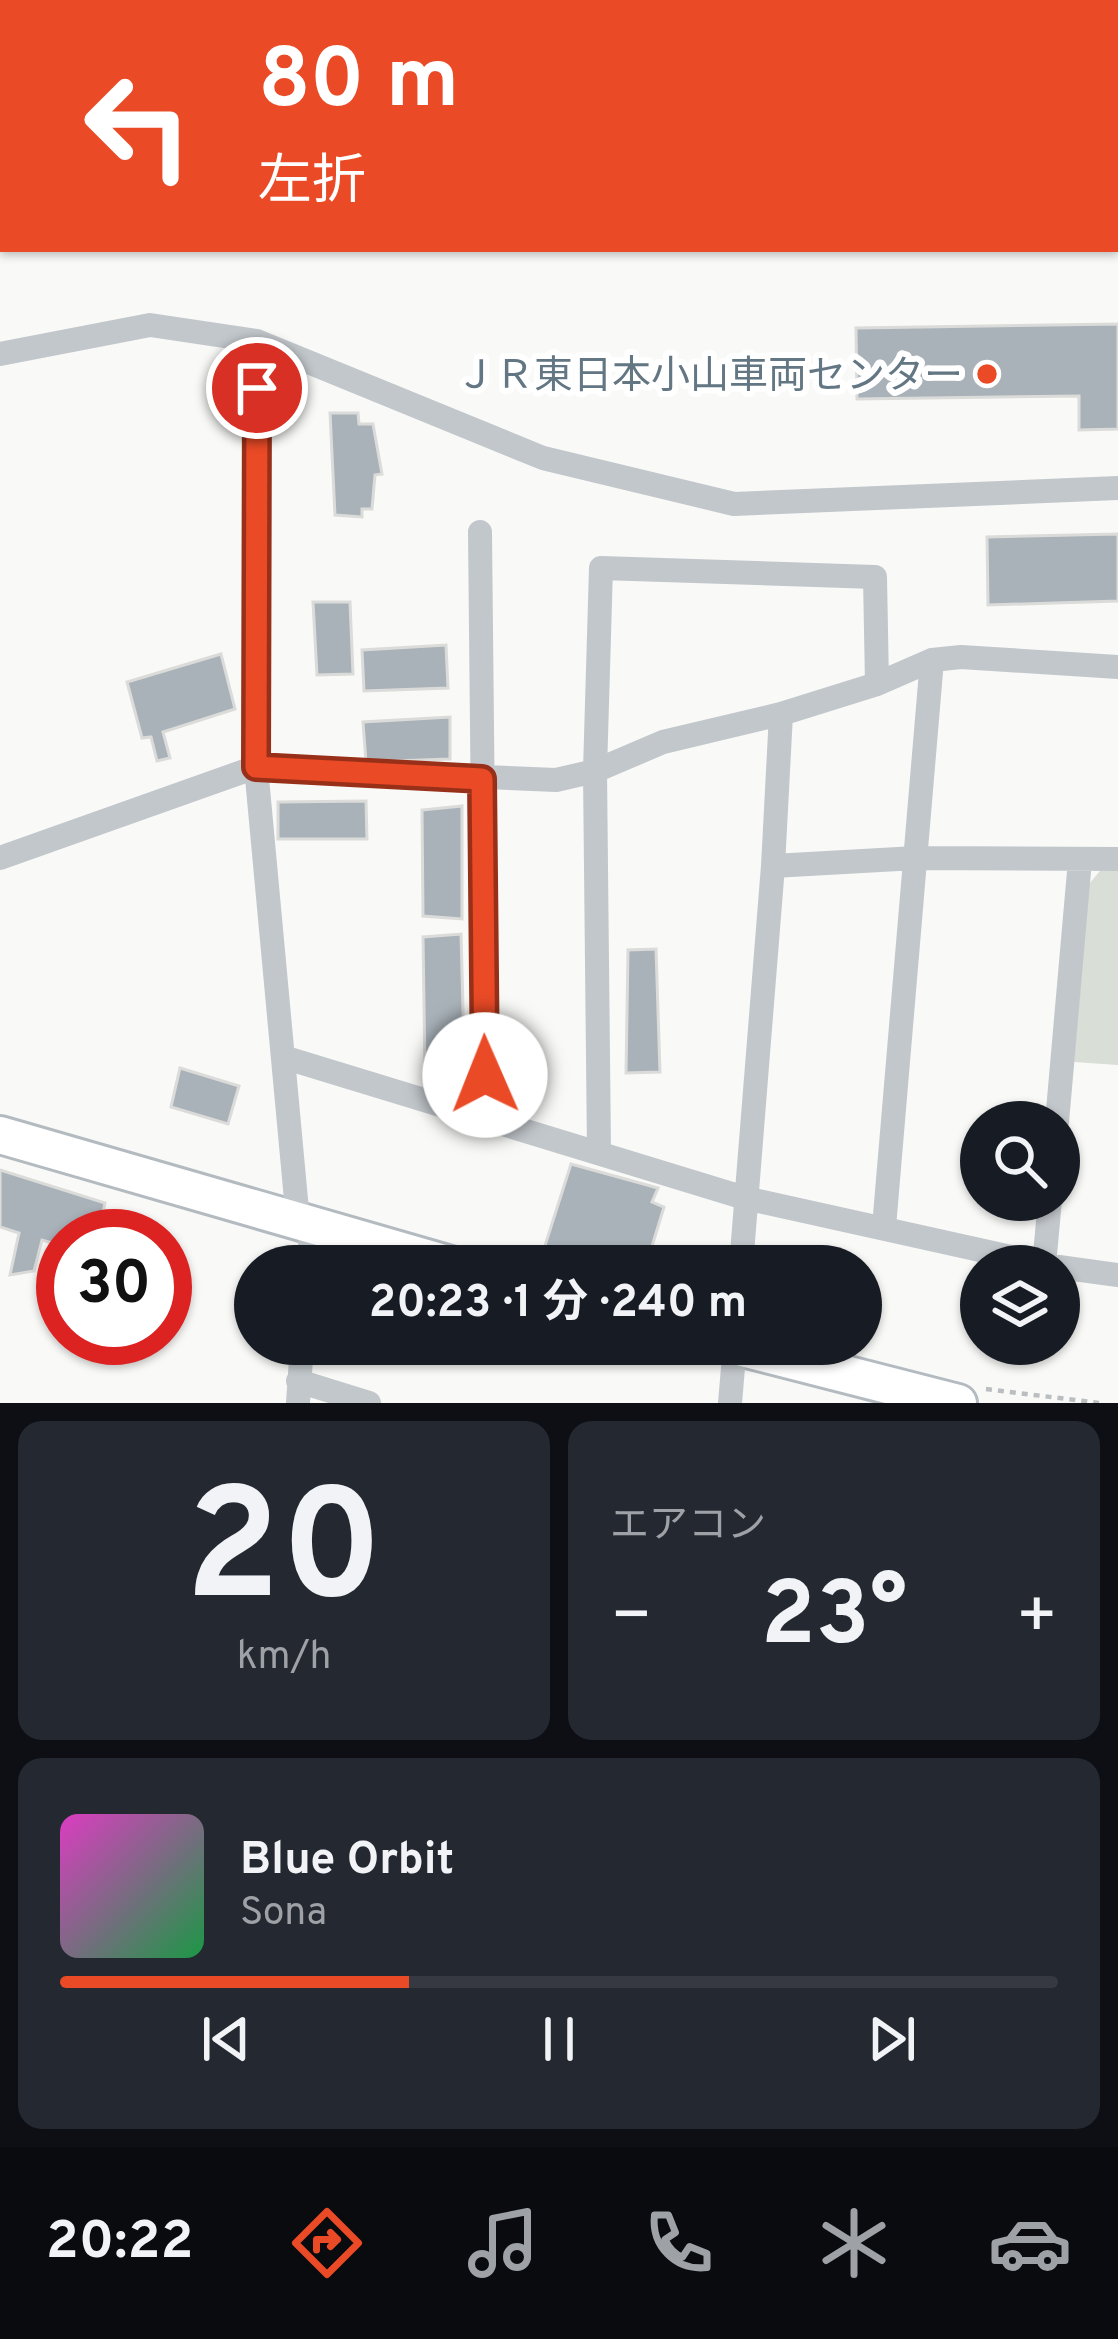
<!DOCTYPE html>
<html lang="ja">
<head>
<meta charset="utf-8">
<style>
  body { margin:0; font-family:Overpass,"Noto Sans JP",sans-serif; background:#242831; color:#f1f3f6; height:100vh; display:flex; flex-direction:column; font-size:45px; white-space:nowrap }
  * { box-sizing:border-box; margin:0 }
  p { font-size:39px; color:#9ea1a6 }
  .icon { flex:none; width:66px; height:66px; fill:none; stroke:currentColor; stroke-width:2; stroke-linecap:round; stroke-linejoin:round }
  .map { position:relative; height:1403px; overflow:hidden }
  .sheet { display:flex; flex-direction:column; gap:18px; padding:18px; background:#0d0f14; flex:1 }
  .sheet>* { flex:none }
  .top-card { position:absolute; left:0px; top:0px; width:1119px; height:252px; box-shadow:0 3px 9px #0004; background:#ea4a26; color:#fff; overflow:hidden }
  .tools { position:absolute; left:960px; top:1101px; display:grid; gap:24px }
  .tools a { display:grid; place-items:center; width:120px; height:120px; border-radius:50%; background:#171b24; box-shadow:0 3px 9px #0004; font-size:60px }
  .speed { position:absolute; left:36px; top:1209px; display:flex; gap:24px; font-size:60px; font-weight:700; text-align:center }
  .speed>* { display:grid; place-content:center; width:156px; height:156px; border-radius:50%; background:#171b24; box-shadow:0 3px 9px #0004; line-height:1 }
  .speed .limit { border:18px solid #d22; background:#fff; color:#111 }
  .pin { position:absolute; display:grid; place-items:center; width:102px; height:102px; color:#fff; margin:-51px; border:6px solid #fff; border-radius:50%; box-shadow:0 3px 12px #0007 }
  .me { position:absolute; width:132px; margin:-66px; rotate:359deg; stroke-linejoin:round; filter:drop-shadow(0 0 9px #0008) }
  .turn { display:flex; align-items:center; gap:42px; height:252px; padding:0 60px; font-size:54px }
  .turn .icon { width:156px; height:156px; stroke-width:2.5 }
  .turn b { display:block; font-size:84px; line-height:102px }
  .big { font-size:90px; font-weight:700; line-height:1.1 }
  .sheet .tile { flex:1; display:flex; flex-direction:column; justify-content:center; gap:18px; min-width:0; padding:0 42px; border-radius:24px; background:#242831 }
  .sheet .dial { align-items:center; gap:0 }
  .dial b { font-size:156px; line-height:1 }
  .song { display:flex; align-items:center; gap:36px }
  .cover { width:144px; height:144px; border-radius:18px; background:linear-gradient(135deg,hsl(310 70% 55%),hsl(140 70% 35%)) }
  .played { height:12px; border-radius:6px; background:linear-gradient(90deg,#ea4a26 35%,#363941 35%) }
  .keys { display:flex; justify-content:space-around; direction:ltr }
  .heat { display:flex; justify-content:space-between; align-items:center; font-size:66px; direction:ltr }
  .sheet .tiles { flex:1; display:grid; gap:18px; grid-template-columns:1fr 1fr }
  .tile:last-child { grid-column:span 2 }
  .trip { position:absolute; left:234px; top:1245px; width:648px; height:120px; border-radius:60px; background:#171b24; box-shadow:0 3px 9px #0004; font-weight:700; line-height:120px; text-align:center }
  .tab-bar { display:flex; height:192px; justify-content:space-around; align-items:center; background:#090b0e; color:#9ea1a6 }
  .tab-bar .icon { width:84px; height:84px }
  .tab-bar .on { color:#ea4a26 }
  .tab-bar b { font-size:54px; color:#f1f3f6 }
  .map>svg:first-child { display:block }
  .green { fill:#d9ded6 }
  .building { fill:#a9b2b9; stroke:#dbdbd9; stroke-width:3 }
  .lines { fill:none; stroke-linecap:round; stroke-linejoin:round }
  .secondary-casing { stroke:#b4bbc0; stroke-width:42 }
  .path { stroke:#babec1; stroke-width:4.5; stroke-dasharray:6 6; stroke-linecap:butt }
  .minor { stroke:#c2c7cb; stroke-width:24 }
  .secondary { stroke:#fff; stroke-width:36 }
  .rail { stroke:#a1a9af; stroke-width:8; stroke-dasharray:18 9; stroke-linecap:butt }
  .route-casing { stroke:#983019; stroke-width:30 }
  .route { stroke:#ea4a26; stroke-width:21 }
  .poi-dot { fill:#ea4a26; stroke:#fff; stroke-width:4.5 }
  .labels { text-anchor:middle; stroke-width:12; stroke-linejoin:round; paint-order:stroke }
  .poi-label { font-size:39px; fill:#637683; stroke:#fff; text-anchor:end }
</style>
</head>
<body>
<div class="map">
<svg width="1118" height="1403" viewBox="0 0 1118 1403">
  <rect width="100%" height="100%" fill="#f9f9f7"/>
  <path class="green" d="M1100,871H1118V1065L1074,1062L1089,884Z"/>
  <path class="building" d="M1118,324V429L1079,430V396L857,399L856,328Z
    M330,413H358L359,424H373L382,474L375,475L372,509H362V517L335,515Z
    M1118,534V601L988,605L987,537Z
    M313,602H350L353,674L317,675Z
    M446,645L448,688L364,691L362,650Z
    M221,654L235,709L163,732L170,758L157,761L151,737L142,738L127,682Z
    M450,717V759L366,762L363,722Z
    M366,801L367,839H278V802Z
    M462,806V919L423,916L422,810Z
    M461,934L465,1083L425,1073L423,937Z
    M656,949L660,1072L626,1073L628,950Z
    M180,1068L239,1086L228,1124L171,1107Z
    M571,1164L658,1188L652,1202L664,1207L646,1266H575L542,1255Z
    M0,1170L105,1203L98,1236H63V1246L42,1240L34,1271L10,1275L19,1233L0,1227Z"/>
  <g class="lines">
    <defs>
      <path id="secondary" d="M0,1135L454,1266
        M727,1344L958,1403"/>
    </defs>
    <use href="#secondary" class="secondary-casing"/>
    <path class="path" d="M481,1253L527,1266
      M660,1344L701,1356
      M986,1389L1099,1403"/>
    <path class="minor" d="M257,341L256,767L298,1221L311,1237L308,1266
      M0,354L150,325L257,341L543,458L734,504L1118,488
      M480,532L486,1117
      M0,858L256,767L556,780L595,771L663,742L781,714L877,684L932,660L961,657L1118,667
      M773,866L916,858L1118,859
      M283,1057L745,1198L1052,1266
      M1057,1122L1080,860
      M599,1152L595,771L601,568L875,577L877,684
      M884,1227L932,660
      M1044,1265L1050,1200
      M741,1266L773,866L781,714
      M1059,1267L1118,1275
      M298,1381L369,1403
      M298,1403L302,1344
      M730,1403L735,1344"/>
    <use href="#secondary" class="secondary"/>
    <path class="rail" d="M939,3L1051,0
      M0,4H3"/>
  </g>
  <g class="lines">
    <defs>
      <path id="route" d="M257,388L256,767L482,779L485,1075"/>
    </defs>
    <use href="#route" class="route-casing"/>
    <use href="#route" class="route"/>
  </g>
  <circle class="poi-dot" cx="987" cy="374" r="12"/>
  <g class="labels">
    <g class="poi-label">
      <text x="963" y="388">ＪＲ東日本小山車両センター</text>
    </g>
  </g>
</svg>
<div class="tools">
<a><svg class="icon" aria-label="search" viewBox="0 0 24 24"><circle cx="10" cy="10" r="6"/><path d="M15 15l6 6"/></svg></a>
<a><svg class="icon" aria-label="layers" viewBox="0 0 24 24"><path d="M12 4l9 5-9 5-9-5zM3 14l9 5 9-5"/></svg></a>
</div>
<div class="speed"><div class="limit">30</div></div>
<div class="pin" style="left:257px;top:388px;background:#d93025"><svg class="icon" aria-label="arrive" viewBox="0 0 24 24"><path d="M6 21V4h12l-3 4 3 4H6"/></svg></div>
<svg class="me" style="left:485px;top:1075px" viewBox="-20 -20 40 40"><circle r="19" fill="#fff"/><path d="M0-13L10 11 0 6-10 11z" fill="#ea4a26"/></svg>
<div class="trip">20:23 · 1 分 · 240 m</div>
<div class="top-card">
<div class="turn"><svg class="icon" aria-label="left" viewBox="0 0 24 24"><path d="M17 20v-9H6M10 6l-5 5 5 5"/></svg><div><b>80 m</b>左折</div></div>
</div>
</div>
<section class="sheet">
<div class="tiles">
<div class="tile dial"><b>20</b><p>km/h</p></div>
<div class="tile"><p>エアコン</p>
<div class="heat"><a>−</a><b class="big">23°</b><a>+</a></div>
</div>
<div class="tile">
<div class="song"><i class="cover"></i><div><b>Blue Orbit</b><p>Sona</p></div></div>
<div class="played"></div>
<div class="keys"><svg class="icon" aria-label="previous" viewBox="0 0 24 24"><path d="M18 5L8 12l10 7zM5 5v14"/></svg><svg class="icon" aria-label="pause" viewBox="0 0 24 24"><path d="M8 5v14M16 5v14"/></svg><svg class="icon" aria-label="next" viewBox="0 0 24 24"><path d="M6 5l10 7-10 7zM19 5v14"/></svg></div>
</div>
</div>
</section>
<nav class="tab-bar">
<b>20:22</b>
<svg class="icon on" aria-label="directions" viewBox="0 0 24 24"><path d="M12 3l9 9-9 9-9-9zM9 14v-3h6M13 9l2 2-2 2"/></svg>
<svg class="icon" aria-label="music" viewBox="0 0 24 24"><path d="M9 18V5l10-2v13"/><circle cx="6" cy="18" r="3"/><circle cx="16" cy="16" r="3"/></svg>
<svg class="icon" aria-label="phone" viewBox="0 0 24 24"><path d="M5 4h4l2 5-3 2q2 4 5 5l2-3 5 2v4C11 20 4 13 5 4z"/></svg>
<svg class="icon" aria-label="climate" viewBox="0 0 24 24"><path d="M12 3v18M4 7l16 10M4 17L20 7"/></svg>
<svg class="icon" aria-label="car" viewBox="0 0 24 24"><path d="M5 17H2v-5l4-1 3-4h7l3 4 3 1v5h-3M9 17h6M6 11h13"/><circle cx="7" cy="17" r="2"/><circle cx="17" cy="17" r="2"/></svg>
</nav>
</body>
</html>
